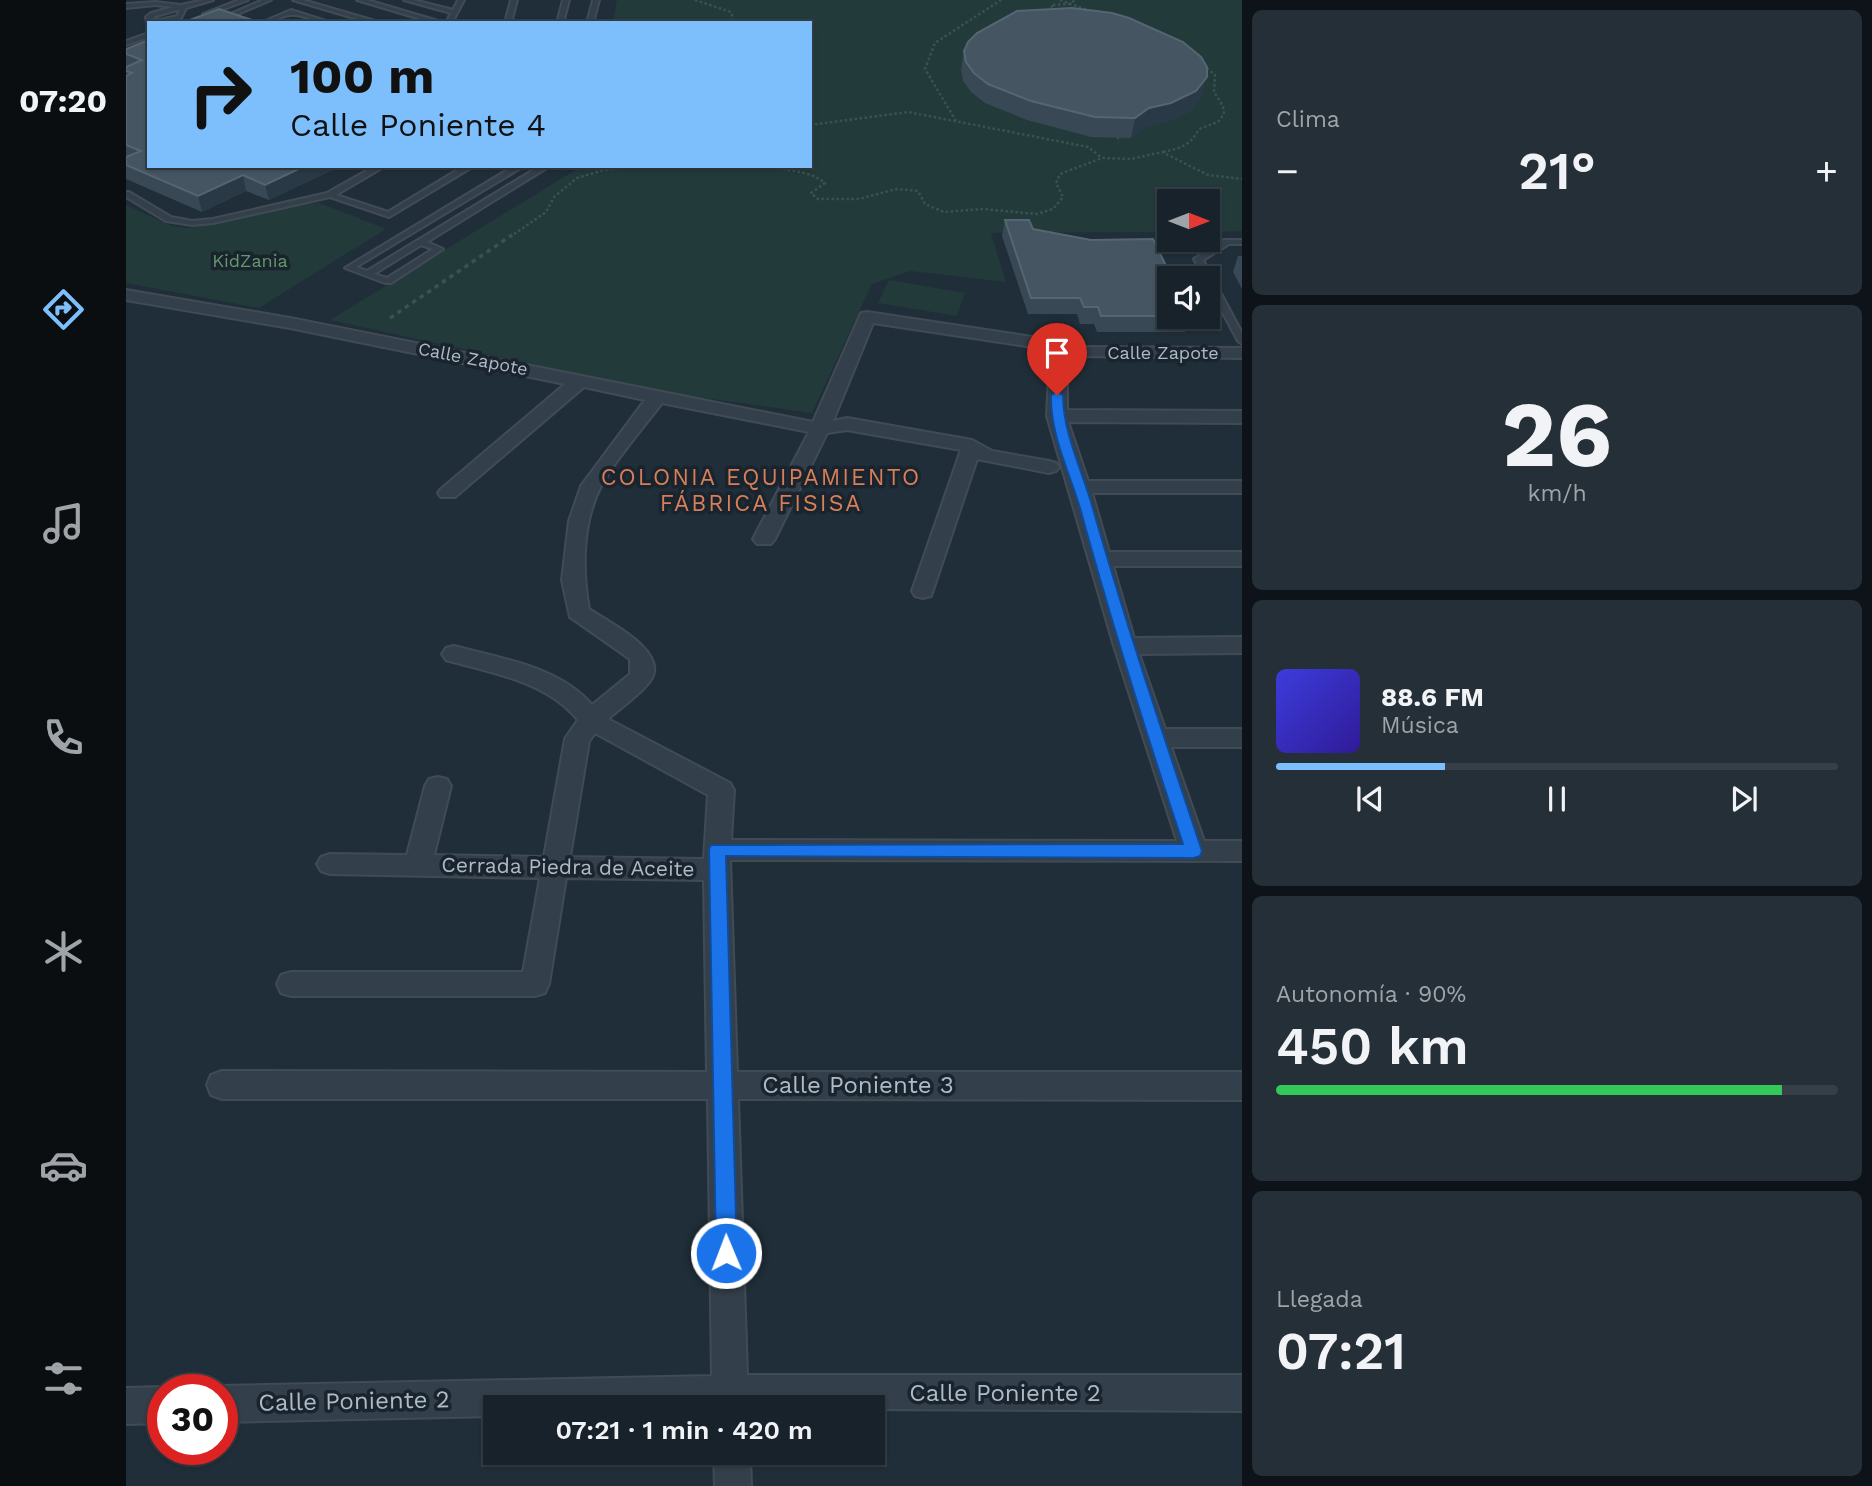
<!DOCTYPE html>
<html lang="es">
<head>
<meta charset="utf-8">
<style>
  body { margin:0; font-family:"Work Sans",sans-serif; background:#252f37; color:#f1f3f6; height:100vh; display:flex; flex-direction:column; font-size:26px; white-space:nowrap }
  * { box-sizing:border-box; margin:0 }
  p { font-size:23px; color:#9fa4a9 }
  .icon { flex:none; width:38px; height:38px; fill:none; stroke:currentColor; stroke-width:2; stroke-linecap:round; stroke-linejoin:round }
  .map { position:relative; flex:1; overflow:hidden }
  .sheet { display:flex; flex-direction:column; gap:10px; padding:10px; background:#0d1318; width:630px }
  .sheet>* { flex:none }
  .banner { position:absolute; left:21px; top:21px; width:665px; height:147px; border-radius:0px; box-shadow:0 2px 5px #0004,0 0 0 2px #363f47; background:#7dbefc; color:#111; overflow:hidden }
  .needle { width:46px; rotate:90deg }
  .fabs { position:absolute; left:1031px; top:189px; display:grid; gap:14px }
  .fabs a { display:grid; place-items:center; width:63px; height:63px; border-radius:0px; background:#18222b; box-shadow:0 2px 5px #0004,0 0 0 2px #363f47; font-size:35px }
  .speed { position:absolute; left:21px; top:1374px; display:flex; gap:14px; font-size:35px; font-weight:700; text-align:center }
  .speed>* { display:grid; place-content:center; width:91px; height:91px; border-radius:50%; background:#18222b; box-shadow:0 2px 5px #0004,0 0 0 2px #363f47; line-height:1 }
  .speed .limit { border:10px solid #d22; background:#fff; color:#111 }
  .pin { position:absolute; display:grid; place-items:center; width:60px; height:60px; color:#fff; margin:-72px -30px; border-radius:50% 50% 50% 0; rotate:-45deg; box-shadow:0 0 7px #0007 }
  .pin .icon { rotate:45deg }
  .me { position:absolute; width:77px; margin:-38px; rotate:359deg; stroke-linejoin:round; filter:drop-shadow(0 0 5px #0008) }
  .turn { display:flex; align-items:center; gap:24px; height:147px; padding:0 28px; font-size:32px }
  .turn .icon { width:91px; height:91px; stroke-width:2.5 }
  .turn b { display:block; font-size:49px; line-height:60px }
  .big { font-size:52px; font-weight:600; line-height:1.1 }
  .sheet .widget { flex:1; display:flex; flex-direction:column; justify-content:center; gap:10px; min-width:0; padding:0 24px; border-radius:10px; background:#252f37 }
  .sheet .dial { align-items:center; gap:0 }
  .dial b { font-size:91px; line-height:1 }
  .song { display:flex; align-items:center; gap:21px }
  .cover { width:84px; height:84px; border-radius:10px; background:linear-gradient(135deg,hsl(240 70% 55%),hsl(250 70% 35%)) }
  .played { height:7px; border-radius:4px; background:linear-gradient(90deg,#7dbefc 30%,#363f47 30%) }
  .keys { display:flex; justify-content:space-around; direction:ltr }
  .heat { display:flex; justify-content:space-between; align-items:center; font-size:38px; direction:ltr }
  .charge { height:10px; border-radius:5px; background:linear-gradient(90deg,#34c759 90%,#363f47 0) }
  .trip { position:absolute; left:357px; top:1395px; width:402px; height:70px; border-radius:0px; background:#18222b; box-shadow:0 2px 5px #0004,0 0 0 2px #363f47; font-weight:600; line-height:70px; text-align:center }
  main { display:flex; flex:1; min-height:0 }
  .menu { display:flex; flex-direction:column; width:126px; justify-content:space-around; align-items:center; background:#0a0e11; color:#9fa4a9 }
  .menu .icon { width:49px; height:49px }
  .menu .active { color:#7dbefc }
  .menu b { font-size:32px; color:#f1f3f6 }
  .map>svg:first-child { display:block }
  .green { fill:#223a3a }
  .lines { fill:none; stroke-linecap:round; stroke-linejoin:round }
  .service-casing { stroke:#404b56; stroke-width:4 }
  .minor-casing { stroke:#404b56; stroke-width:4 }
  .path-far1 { stroke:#3a5352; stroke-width:2.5; stroke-dasharray:2.5 2.5; stroke-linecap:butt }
  .path { stroke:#3a5352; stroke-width:3.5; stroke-dasharray:4.5 4.5; stroke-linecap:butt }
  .service { fill:#333f4a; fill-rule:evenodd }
  .minor { fill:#333f4a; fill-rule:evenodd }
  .wall { fill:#384955 }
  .shaded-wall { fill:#293945 }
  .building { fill:#455562; stroke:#556571; stroke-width:2 }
  .route { fill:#1a73e8; stroke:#114b97; stroke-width:2 }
  .labels { text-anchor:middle; stroke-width:7; stroke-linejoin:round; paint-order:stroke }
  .far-park-label { font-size:18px; fill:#64986a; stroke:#19242e }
  .far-street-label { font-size:18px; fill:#aebac6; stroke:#19242e }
  .street-label { font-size:21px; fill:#aebac6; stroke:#19242e }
  .neighbourhood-label { font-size:23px; letter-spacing:2px; fill:#d87f57; stroke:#19242e }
  .near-street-label { font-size:24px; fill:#aebac6; stroke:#19242e }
</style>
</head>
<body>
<main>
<nav class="menu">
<b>07:20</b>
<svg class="icon active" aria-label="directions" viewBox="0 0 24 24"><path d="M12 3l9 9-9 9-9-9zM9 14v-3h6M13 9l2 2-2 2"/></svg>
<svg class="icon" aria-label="music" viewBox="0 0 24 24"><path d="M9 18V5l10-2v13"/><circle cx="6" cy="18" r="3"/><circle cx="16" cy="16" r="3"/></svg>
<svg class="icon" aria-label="phone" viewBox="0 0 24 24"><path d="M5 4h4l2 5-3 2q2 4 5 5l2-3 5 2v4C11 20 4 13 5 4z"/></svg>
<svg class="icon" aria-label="climate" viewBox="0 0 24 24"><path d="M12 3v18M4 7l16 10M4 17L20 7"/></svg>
<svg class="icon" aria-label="car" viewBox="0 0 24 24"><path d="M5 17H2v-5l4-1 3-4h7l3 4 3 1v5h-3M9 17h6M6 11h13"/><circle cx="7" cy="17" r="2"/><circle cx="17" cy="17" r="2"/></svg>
<svg class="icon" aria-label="filters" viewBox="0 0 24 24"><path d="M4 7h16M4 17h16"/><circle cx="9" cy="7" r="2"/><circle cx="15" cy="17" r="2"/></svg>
</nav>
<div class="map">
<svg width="1116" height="1486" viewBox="0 0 1116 1486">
  <rect width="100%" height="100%" fill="#202e39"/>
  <path class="green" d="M491,0H1116V231L1082,232V201H1043V232L865,233L880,282L784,271L746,284L686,413L535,392L204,320L456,166H684V23H487Z
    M193,203L260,229L133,308L0,283V205L46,226L63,228L176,204Z
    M763,280L839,293L831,316L752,303Z"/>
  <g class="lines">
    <defs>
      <path id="service" d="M78,0H87L60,8L55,18L38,23L21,22L20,17L25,13L47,7L29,5L0,8V4L29,2L55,5ZM51,10H54L51,16L34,20L26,19L30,16Z
        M113,0H122L82,15L77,14Z
        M137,0H145L107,16L102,15Z
        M167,0H177L256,23H245Z
        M231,0H241L319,23H308Z
        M278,0H288L327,10L332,0H338L328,19L325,21L322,19L325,13Z
        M385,0H391L385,23H379Z
        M437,0H443L437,23H431Z
        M467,0H473L467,23H461Z
        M165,10L203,22L204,23C191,23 175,13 164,15C154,16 147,23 137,22Z
        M23,33V37L0,45V41Z
        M249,166H259L210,195L262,212L338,166H348L263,217L204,197L87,223L66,225L40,221L0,197V192H3L45,217L66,221L87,219L201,193Z
        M388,166H398L230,267L241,271L414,166H424L301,242L317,249L265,283H259L219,268ZM295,245L307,249L261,278L248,274Z
        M1098,240H1116V244H1103L1077,260L1116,333V344L1112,341L1082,285V278H1078L1068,259Z"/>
      <path id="minor" d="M0,290L164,318L687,422L735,313L741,312L926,340L929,344L920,349L747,323L707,421L721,418L846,440L866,451L923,461L930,463L933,467L930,471L923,473L851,459L805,596L797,598L789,596L786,591L835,450L721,430L701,433L649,539L645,544H631L627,539L683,432L536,403C517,428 489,460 475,486C456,523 456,570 463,609C482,622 545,652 524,681C514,695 495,707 482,719L604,783L608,790L605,840L1051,841L988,646L921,416L923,375L932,369L941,375V410L1116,411V423L942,422L962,481H1116V493H966L983,552H1116V566H987L1008,638L1116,637V653L1013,654L1039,729H1116V747H1045L1078,841H1116V861L604,860L611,1072H1116V1100L612,1099L621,1375H1116V1411L369,1407V1416L96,1422V1390H88L96,1386L586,1376L582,1099H96L85,1095L81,1085L85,1075L96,1071L581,1072L578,880L440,878L423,984L419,993L409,996H165L155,993L151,984L155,975L165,972H397L414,878L204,874L195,871L191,864L195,857L204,854L281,855L299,786L303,779L312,777L321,779L325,786L308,855L418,857L439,739L452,720C420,681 366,673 320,660L316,654L320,648L328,646C374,658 434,667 466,705L504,674V659L444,617L436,580L443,521L455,486L519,400L458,387L329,497H315L312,493L315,489L439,384L164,328L0,300ZM469,733L582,795L578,859L444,857L463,741Z
        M957,347L1116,348V358L951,356L948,352L951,348Z
        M37,1387L42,1390H37V1423L0,1424V1388Z
        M588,1452H624L625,1486H589Z"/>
    </defs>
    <use href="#service" class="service-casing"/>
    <use href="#minor" class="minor-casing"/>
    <path class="path-far1" d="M569,0L605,12L607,20L598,23
      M934,0L964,11
      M929,12L925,5L944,4L949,0
      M830,121L799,69L809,43L875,0
      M684,125L782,112L962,147L976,158
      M990,132L993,142
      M1037,152C1055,148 1064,146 1073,129L1092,122L1098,114L1097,106L1088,92L1089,75L1077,65
      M642,166C663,172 681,169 699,183L685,193L692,199H733L770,189L792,191L799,204L818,212L857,209L911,214L927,209L937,197L930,183L934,174L976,158L1005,159L1036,152L1082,175L1116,179
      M384,237L420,212L428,197L451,178L478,170L526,166"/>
    <path class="path" d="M264,318L386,235"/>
    <use href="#service" class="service"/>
    <use href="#minor" class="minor"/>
  </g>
  <path class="wall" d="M23,40V166H215L143,200L120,191L76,212L0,179V49Z
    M838,51L1076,96L1065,111L1040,122L1019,127L1005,138L965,137L901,120L859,103L845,92L837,81L835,70Z
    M879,220L907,229L1043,278V317H1063L1059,332H971L968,324H954L951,314H902L876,236Z
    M1112,256H1116V289L1107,272Z"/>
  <path class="shaded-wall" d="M1081,77L1076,96L1065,111L1040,122L1019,127L1005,138L1009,118L1023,108Z
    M179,166H215L143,200L139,185Z
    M117,175L120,191L76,212L72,196Z"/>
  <path class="building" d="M946,8L986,13L1003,18L1057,42L1075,57L1081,67V77L1070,91L1045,103L1023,108L1009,118L969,117L905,101L862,84L848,73L840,62L838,51L842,42L851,33L891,11Z
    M93,9L135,23H56Z
    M23,40V166H179L139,185L117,175L72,196L0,165V157L15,151L0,145V76L6,73L0,71V67L16,60L0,54V49Z
    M879,220H903L907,229L965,240L1027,239L1046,278H1043V316H975L972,307H958L954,298H905Z"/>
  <path class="route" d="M931,392L937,395C937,434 957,472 967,509C1000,624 1038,737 1076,851L1074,856L1068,858L600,856L611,1253L608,1261L600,1264L593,1261L590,1253L583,849L585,845L1057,844C1020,733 985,621 954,508C943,471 924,434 925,395Z"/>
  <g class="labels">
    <g class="far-park-label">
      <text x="124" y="267">KidZania</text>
    </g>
    <g class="far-street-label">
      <text x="1037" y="359">Calle Zapote</text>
      <text transform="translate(347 359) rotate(11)" y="6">Calle Zapote</text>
    </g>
    <g class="street-label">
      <text transform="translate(442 867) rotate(1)" y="7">Cerrada Piedra de Aceite</text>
    </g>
    <g class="neighbourhood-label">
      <text x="635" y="485">COLONIA EQUIPAMIENTO<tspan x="635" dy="26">FÁBRICA FISISA</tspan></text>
    </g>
    <g class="near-street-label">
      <text x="732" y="1093">Calle Poniente 3</text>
      <text x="879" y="1401">Calle Poniente 2</text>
      <text transform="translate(228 1401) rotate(-1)" y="8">Calle Poniente 2</text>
    </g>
  </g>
</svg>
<div class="fabs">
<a><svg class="needle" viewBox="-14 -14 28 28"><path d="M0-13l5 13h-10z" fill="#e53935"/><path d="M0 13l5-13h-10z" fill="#9fa4a9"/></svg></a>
<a><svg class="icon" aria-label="sound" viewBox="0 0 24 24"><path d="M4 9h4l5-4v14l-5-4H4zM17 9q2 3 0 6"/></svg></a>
</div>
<div class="speed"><div class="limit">30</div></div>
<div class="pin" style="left:931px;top:395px;background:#d93025"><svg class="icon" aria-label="arrive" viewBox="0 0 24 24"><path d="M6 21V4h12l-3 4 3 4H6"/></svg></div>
<svg class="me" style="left:600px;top:1253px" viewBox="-20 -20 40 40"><circle r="17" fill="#1a73e8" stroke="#fff" stroke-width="3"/><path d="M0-11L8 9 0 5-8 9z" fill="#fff"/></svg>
<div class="trip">07:21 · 1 min · 420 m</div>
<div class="banner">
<div class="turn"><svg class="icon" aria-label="right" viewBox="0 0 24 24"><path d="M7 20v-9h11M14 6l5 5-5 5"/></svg><div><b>100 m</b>Calle Poniente 4</div></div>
</div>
</div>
<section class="sheet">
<div class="widget"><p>Clima</p>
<div class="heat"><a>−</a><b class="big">21°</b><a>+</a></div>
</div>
<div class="widget dial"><b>26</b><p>km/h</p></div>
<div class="widget">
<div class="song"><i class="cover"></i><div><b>88.6 FM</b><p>Música</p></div></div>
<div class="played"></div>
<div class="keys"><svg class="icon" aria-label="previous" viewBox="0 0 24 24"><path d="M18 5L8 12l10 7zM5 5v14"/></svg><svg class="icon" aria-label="pause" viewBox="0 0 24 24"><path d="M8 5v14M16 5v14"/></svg><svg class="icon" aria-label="next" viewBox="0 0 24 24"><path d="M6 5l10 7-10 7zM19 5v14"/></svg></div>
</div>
<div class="widget"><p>Autonomía · 90%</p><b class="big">450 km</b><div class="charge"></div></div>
<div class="widget"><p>Llegada</p><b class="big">07:21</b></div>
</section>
</main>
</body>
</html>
